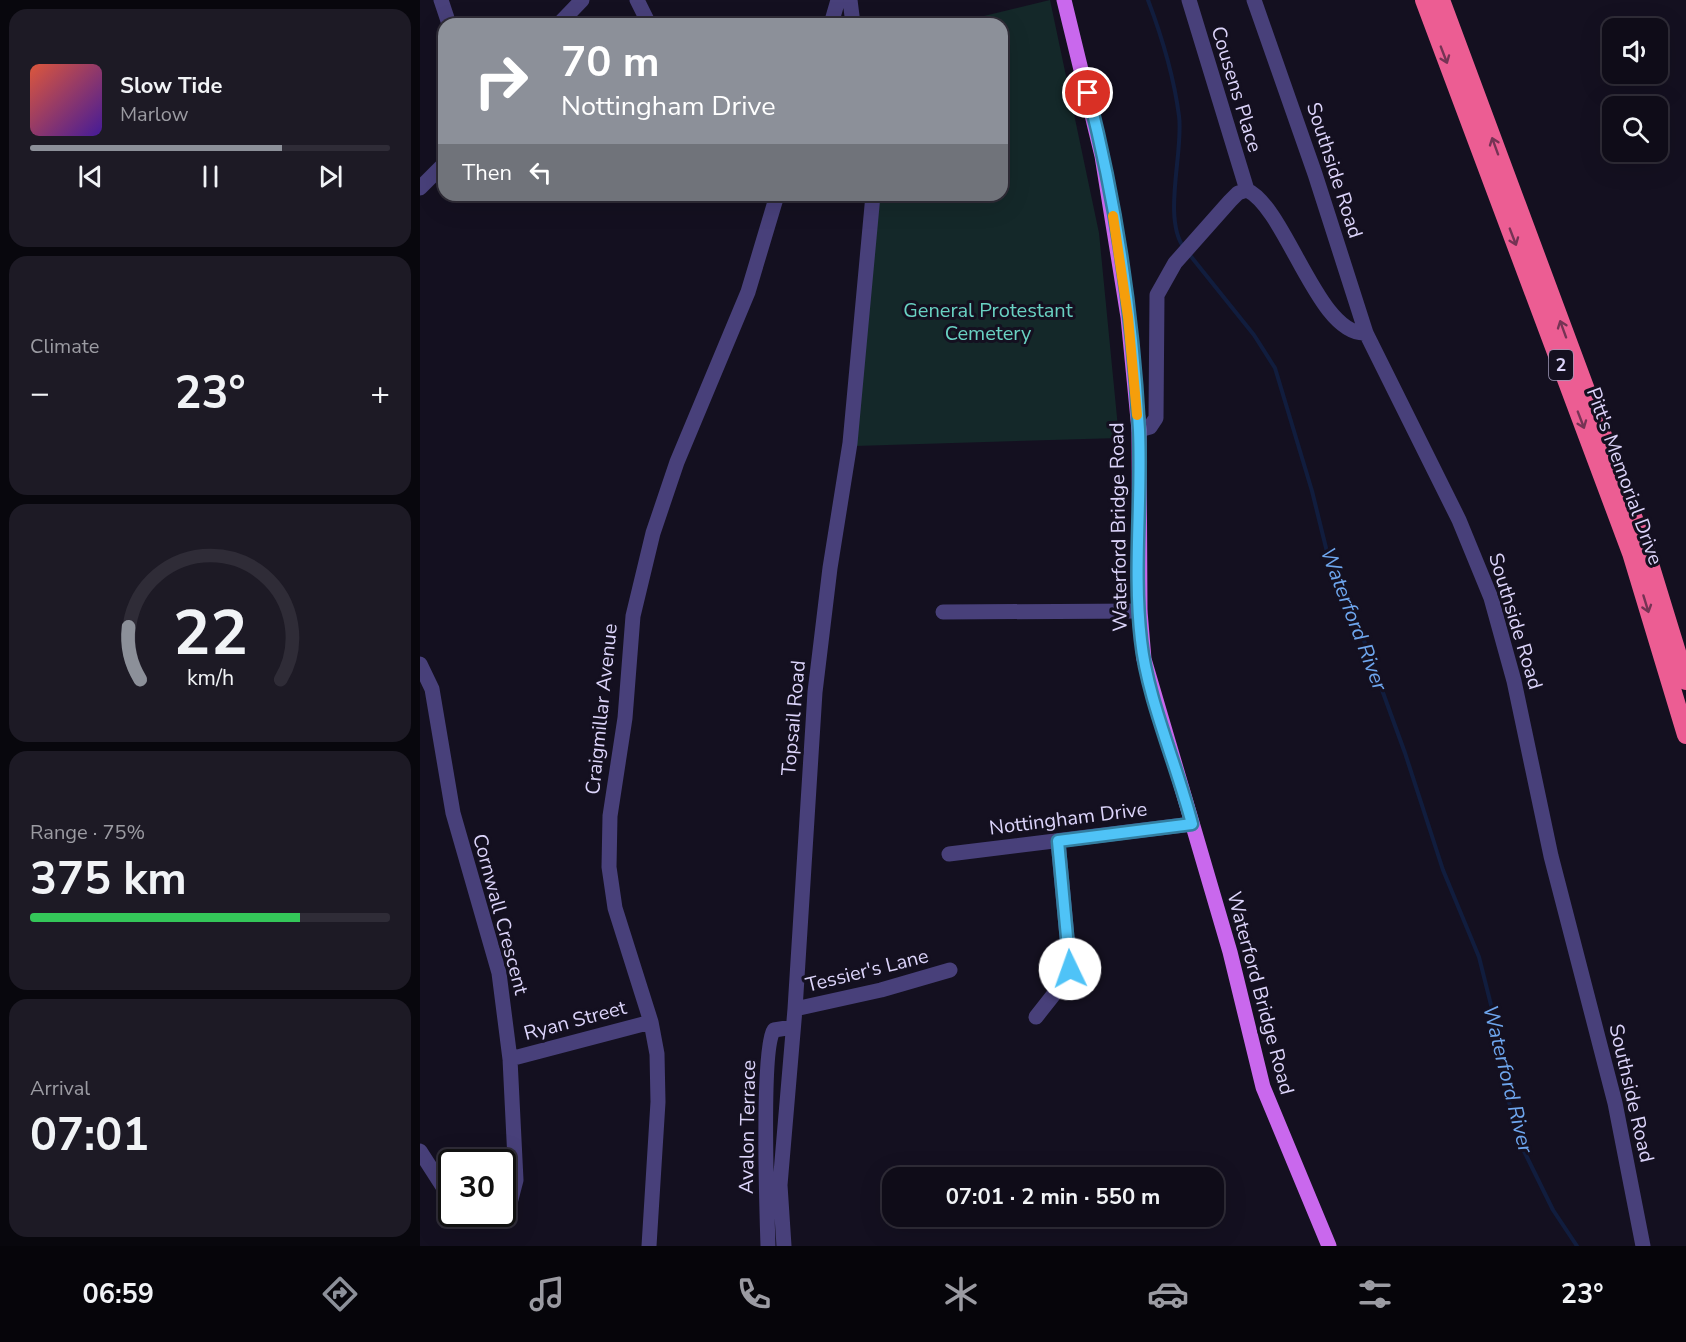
<!DOCTYPE html>
<html lang="en">
<head>
<meta charset="utf-8">
<style>
  body { margin:0; font-family:"Nunito Sans",sans-serif; background:#1d1a25; color:#f1f3f6; height:100vh; display:flex; flex-direction:column; font-size:22px; white-space:nowrap }
  * { box-sizing:border-box; margin:0 }
  p { font-size:20px; color:#9b9ba2 }
  .icon { flex:none; width:33px; height:33px; fill:none; stroke:currentColor; stroke-width:2; stroke-linecap:round; stroke-linejoin:round }
  .map { position:relative; flex:1; overflow:hidden }
  .drawer { display:flex; flex-direction:column; gap:9px; padding:9px; background:#08070d; width:420px }
  .drawer>* { flex:none }
  .hud { position:absolute; left:18px; top:18px; width:570px; height:183px; border-radius:18px; box-shadow:0 6px 24px #0002,0 0 0 2px #2f2c37; background:#8c9099; color:#fff; overflow:hidden }
  .buttons { position:absolute; left:1182px; top:18px; display:grid; gap:12px }
  .buttons a { display:grid; place-items:center; width:66px; height:66px; border-radius:12px; background:#0f0c18; box-shadow:0 6px 24px #0002,0 0 0 2px #2f2c37; font-size:30px }
  .speed { position:absolute; left:18px; top:1149px; display:flex; gap:12px; font-size:30px; font-weight:700; text-align:center }
  .speed>* { display:grid; place-content:center; width:78px; height:78px; border-radius:50%; background:#0f0c18; box-shadow:0 6px 24px #0002,0 0 0 2px #2f2c37; line-height:1 }
  .speed .limit { border:3px solid #111; border-radius:9px; background:#fff; color:#111 }
  .pin { position:absolute; display:grid; place-items:center; width:51px; height:51px; color:#fff; margin:-26px; border:3px solid #fff; border-radius:50%; box-shadow:0 2px 6px #0007 }
  .me { position:absolute; width:66px; margin:-33px; rotate:357deg; stroke-linejoin:round; filter:drop-shadow(0 0 4px #0008) }
  .turn { display:flex; align-items:center; gap:21px; height:126px; padding:0 24px; font-size:27px }
  .turn .icon { width:78px; height:78px; stroke-width:2.5 }
  .turn b { display:block; font-size:42px; line-height:51px }
  .then { display:flex; align-items:center; height:57px; padding:0 24px; background:#0003; gap:12px; font-size:22px }
  .big { font-size:45px; font-weight:700; line-height:1.1 }
  .drawer .card { flex:1; display:flex; flex-direction:column; justify-content:center; gap:9px; min-width:0; padding:0 21px; border-radius:18px; background:#1d1a25 }
  .drawer .dial { align-items:center; gap:0 }
  .dial svg { height:156px; overflow:visible; fill:none; stroke:#2f2c37; stroke-width:7; stroke-linecap:round; text-anchor:middle }
  .dial text { fill:#f1f3f6; stroke:none }
  .song { display:flex; align-items:center; gap:18px }
  .cover { width:72px; height:72px; border-radius:9px; background:linear-gradient(135deg,hsl(10 70% 55%),hsl(260 70% 35%)) }
  .played { height:6px; border-radius:3px; background:linear-gradient(90deg,#8c9099 70%,#2f2c37 70%) }
  .keys { display:flex; justify-content:space-around; direction:ltr }
  .heat { display:flex; justify-content:space-between; align-items:center; font-size:33px; direction:ltr }
  .charge { height:9px; border-radius:4px; background:linear-gradient(90deg,#34c759 75%,#2f2c37 0) }
  .trip { position:absolute; left:462px; top:1167px; width:342px; height:60px; border-radius:18px; background:#0f0c18; box-shadow:0 6px 24px #0002,0 0 0 2px #2f2c37; font-weight:700; line-height:60px; text-align:center }
  .menu { display:flex; height:96px; justify-content:space-around; align-items:center; background:#06050a; color:#9b9ba2 }
  .menu .icon { width:42px; height:42px }
  .menu .on { color:#8c9099 }
  .menu b { font-size:27px; color:#f1f3f6 }
  main { display:flex; flex:1; min-height:0 }
  .map>svg:first-child { display:block }
  .green { fill:#142829 }
  .lines { fill:none; stroke-linecap:round; stroke-linejoin:round }
  .stream { stroke:#111d3e; stroke-width:4 }
  .minor { stroke:#48407a; stroke-width:15 }
  .major { stroke:#c968ed; stroke-width:15 }
  .highway { stroke:#ec5d93; stroke-width:18 }
  .oneway { stroke:#753354 }
  .route-casing { stroke:#337fa1; stroke-width:15 }
  .route { stroke:#4fc3f7; stroke-width:10 }
  .slow { stroke:#f59e0b; stroke-width:10 }
  .labels { text-anchor:middle; stroke-width:6; stroke-linejoin:round; paint-order:stroke }
  .shield { fill:#141020; stroke:#a099b9; stroke-width:1.5 }
  .shield-label { font-size:18px; font-weight:bold; fill:#dcd4fa }
  .street-label { font-size:20px; fill:#dcd4fa; stroke:#141020 }
  .park-label { font-size:20px; fill:#69d1c2; stroke:#141020 }
  .water-label { font-size:21px; font-style:italic; fill:#6ea6ee; stroke:#141020 }
</style>
</head>
<body>
<main>
<section class="drawer">
<div class="card">
<div class="song"><i class="cover"></i><div><b>Slow Tide</b><p>Marlow</p></div></div>
<div class="played"></div>
<div class="keys"><svg class="icon" aria-label="previous" viewBox="0 0 24 24"><path d="M18 5L8 12l10 7zM5 5v14"/></svg><svg class="icon" aria-label="pause" viewBox="0 0 24 24"><path d="M8 5v14M16 5v14"/></svg><svg class="icon" aria-label="next" viewBox="0 0 24 24"><path d="M6 5l10 7-10 7zM19 5v14"/></svg></div>
</div>
<div class="card"><p>Climate</p>
<div class="heat"><a>−</a><b class="big">23°</b><a>+</a></div>
</div>
<div class="card dial"><svg viewBox="0 0 100 80">
<path d="M14 69A42 42 0 1 1 86 69"/>
<path d="M14 69A42 42 0 0 1 8 42" stroke="#8c9099"/>
<text x="50" y="56" font-size="32" font-weight="700">22</text>
<text x="50" y="72" font-size="11">km/h</text>
</svg></div>
<div class="card"><p>Range · 75%</p><b class="big">375 km</b><div class="charge"></div></div>
<div class="card"><p>Arrival</p><b class="big">07:01</b></div>
</section>
<div class="map">
<svg width="1266" height="1246" viewBox="0 0 1266 1246">
  <rect width="100%" height="100%" fill="#141020"/>
  <path class="green" d="M630,0L679,233L699,438L435,446L460,195H582V24H531Z"/>
  <g class="lines">
    <path class="stream" d="M728,0C742,37 754,77 759,116C764,150 742,218 764,248
      M769,254L834,335L855,368L892,491L908,556L942,635L985,753L1023,870L1059,957L1082,1049L1089,1102L1100,1143L1133,1210L1157,1246"/>
    <path class="minor" d="M21,0L29,24
      M217,0L229,24
      M430,0L433,24
      M769,0L827,190
      M834,0L895,174L946,333L1039,520L1071,598L1094,681L1131,856L1195,1103L1223,1246
      M139,24L162,0
      M411,24L418,0
      M0,188L24,164
      M827,190C867,209 898,337 946,333
      M719,430L730,427L736,418L737,295L755,263L810,201L818,193L827,190
      M523,612L720,611
      M0,664L12,689L33,813L79,973L90,1059L96,1180L90,1203L82,1212
      M529,854L772,824
      M375,1009L461,990L530,970
      M616,1017L642,984L650,969L638,841
      M90,1059L231,1022
      M0,1151L32,1201
      M44,1214C56,1221 69,1222 81,1214
      M229,1246L238,1102L237,1054L231,1022L195,908L189,867L190,816L205,718L213,616L233,533L257,462L328,292L357,195
      M348,1246C347,1214 341,1047 354,1030L373,1027
      M364,1246L360,1185L375,1009L395,692L410,568L430,443L453,195"/>
    <path class="major" d="M644,0L682,156L708,317L719,430L720,611L724,659L810,952L843,1087L909,1246"/>
    <path class="highway" d="M1004,0L1211,553L1266,735
      M1021,0L1226,551L1266,681"/>
  </g>
  <defs><path id="oneway-shaft" d="M-6 0H5M1.5-3L5.5 0L1.5 3" fill="none" stroke-width="1.6" stroke-linecap="round" stroke-linejoin="round" transform="scale(1.5)"/></defs>
  <g class="oneway">
    <use href="#oneway-shaft" transform="translate(1024 55) rotate(69)"/>
    <use href="#oneway-shaft" transform="translate(1075 146) rotate(-110)"/>
    <use href="#oneway-shaft" transform="translate(1093 237) rotate(69)"/>
    <use href="#oneway-shaft" transform="translate(1143 329) rotate(-110)"/>
    <use href="#oneway-shaft" transform="translate(1161 420) rotate(69)"/>
    <use href="#oneway-shaft" transform="translate(1226 604) rotate(73)"/>
  </g>
  <g class="lines">
    <defs>
      <path id="route" d="M650,969L638,841L772,824C757,765 727,698 721,640C713,571 722,500 719,430C713,318 696,202 668,93"/>
    </defs>
    <use href="#route" class="route-casing"/>
    <use href="#route" class="route"/>
    <path class="slow" d="M693,216L708,317L717,415"/>
  </g>
  <g class="labels">
    <rect class="shield" x="1129" y="350" width="24" height="30" rx="4.5"/>
    <g class="shield-label">
      <text x="1141" y="371">2</text>
    </g>
    <g class="street-label">
      <text transform="translate(817 89) rotate(73)" y="7">Cousens Place</text>
      <text transform="translate(915 170) rotate(72)" y="7">Southside Road</text>
      <text transform="translate(1205 476) rotate(70)" y="7">Pitt's Memorial Drive</text>
      <text transform="translate(698 527) rotate(-91)" y="7">Waterford Bridge Road</text>
      <text transform="translate(1096 621) rotate(73)" y="7">Southside Road</text>
      <text transform="translate(181 709) rotate(-84)" y="7">Craigmillar Avenue</text>
      <text transform="translate(373 718) rotate(-85)" y="7">Topsail Road</text>
      <text transform="translate(648 818) rotate(-7)" y="7">Nottingham Drive</text>
      <text transform="translate(81 914) rotate(75)" y="7">Cornwall Crescent</text>
      <text transform="translate(447 970) rotate(-14)" y="7">Tessier's Lane</text>
      <text transform="translate(841 993) rotate(75)" y="7">Waterford Bridge Road</text>
      <text transform="translate(155 1020) rotate(-15)" y="7">Ryan Street</text>
      <text transform="translate(1212 1093) rotate(77)" y="7">Southside Road</text>
      <text transform="translate(327 1127) rotate(-89)" y="7">Avalon Terrace</text>
    </g>
    <g class="park-label">
      <text x="568" y="317">General Protestant<tspan x="568" dy="23">Cemetery</tspan></text>
    </g>
    <g class="water-label">
      <text transform="translate(934 619) rotate(69)" y="7">Waterford River</text>
      <text transform="translate(1088 1079) rotate(76)" y="7">Waterford River</text>
    </g>
  </g>
</svg>
<div class="buttons">
<a><svg class="icon" aria-label="sound" viewBox="0 0 24 24"><path d="M4 9h4l5-4v14l-5-4H4zM17 9q2 3 0 6"/></svg></a>
<a><svg class="icon" aria-label="search" viewBox="0 0 24 24"><circle cx="10" cy="10" r="6"/><path d="M15 15l6 6"/></svg></a>
</div>
<div class="speed"><div class="limit">30</div></div>
<div class="pin" style="left:668px;top:93px;background:#d93025"><svg class="icon" aria-label="arrive" viewBox="0 0 24 24"><path d="M6 21V4h12l-3 4 3 4H6"/></svg></div>
<svg class="me" style="left:650px;top:969px" viewBox="-20 -20 40 40"><circle r="19" fill="#fff"/><path d="M0-13L10 11 0 6-10 11z" fill="#4fc3f7"/></svg>
<div class="trip">07:01 · 2 min · 550 m</div>
<div class="hud">
<div class="turn"><svg class="icon" aria-label="right" viewBox="0 0 24 24"><path d="M7 20v-9h11M14 6l5 5-5 5"/></svg><div><b>70 m</b>Nottingham Drive</div></div>
<div class="then">Then<svg class="icon" aria-label="left" viewBox="0 0 24 24"><path d="M17 20v-9H6M10 6l-5 5 5 5"/></svg></div>
</div>
</div>
</main>
<nav class="menu">
<b>06:59</b>
<svg class="icon on" aria-label="directions" viewBox="0 0 24 24"><path d="M12 3l9 9-9 9-9-9zM9 14v-3h6M13 9l2 2-2 2"/></svg>
<svg class="icon" aria-label="music" viewBox="0 0 24 24"><path d="M9 18V5l10-2v13"/><circle cx="6" cy="18" r="3"/><circle cx="16" cy="16" r="3"/></svg>
<svg class="icon" aria-label="phone" viewBox="0 0 24 24"><path d="M5 4h4l2 5-3 2q2 4 5 5l2-3 5 2v4C11 20 4 13 5 4z"/></svg>
<svg class="icon" aria-label="climate" viewBox="0 0 24 24"><path d="M12 3v18M4 7l16 10M4 17L20 7"/></svg>
<svg class="icon" aria-label="car" viewBox="0 0 24 24"><path d="M5 17H2v-5l4-1 3-4h7l3 4 3 1v5h-3M9 17h6M6 11h13"/><circle cx="7" cy="17" r="2"/><circle cx="17" cy="17" r="2"/></svg>
<svg class="icon" aria-label="filters" viewBox="0 0 24 24"><path d="M4 7h16M4 17h16"/><circle cx="9" cy="7" r="2"/><circle cx="15" cy="17" r="2"/></svg>
<b>23°</b>
</nav>
</body>
</html>
